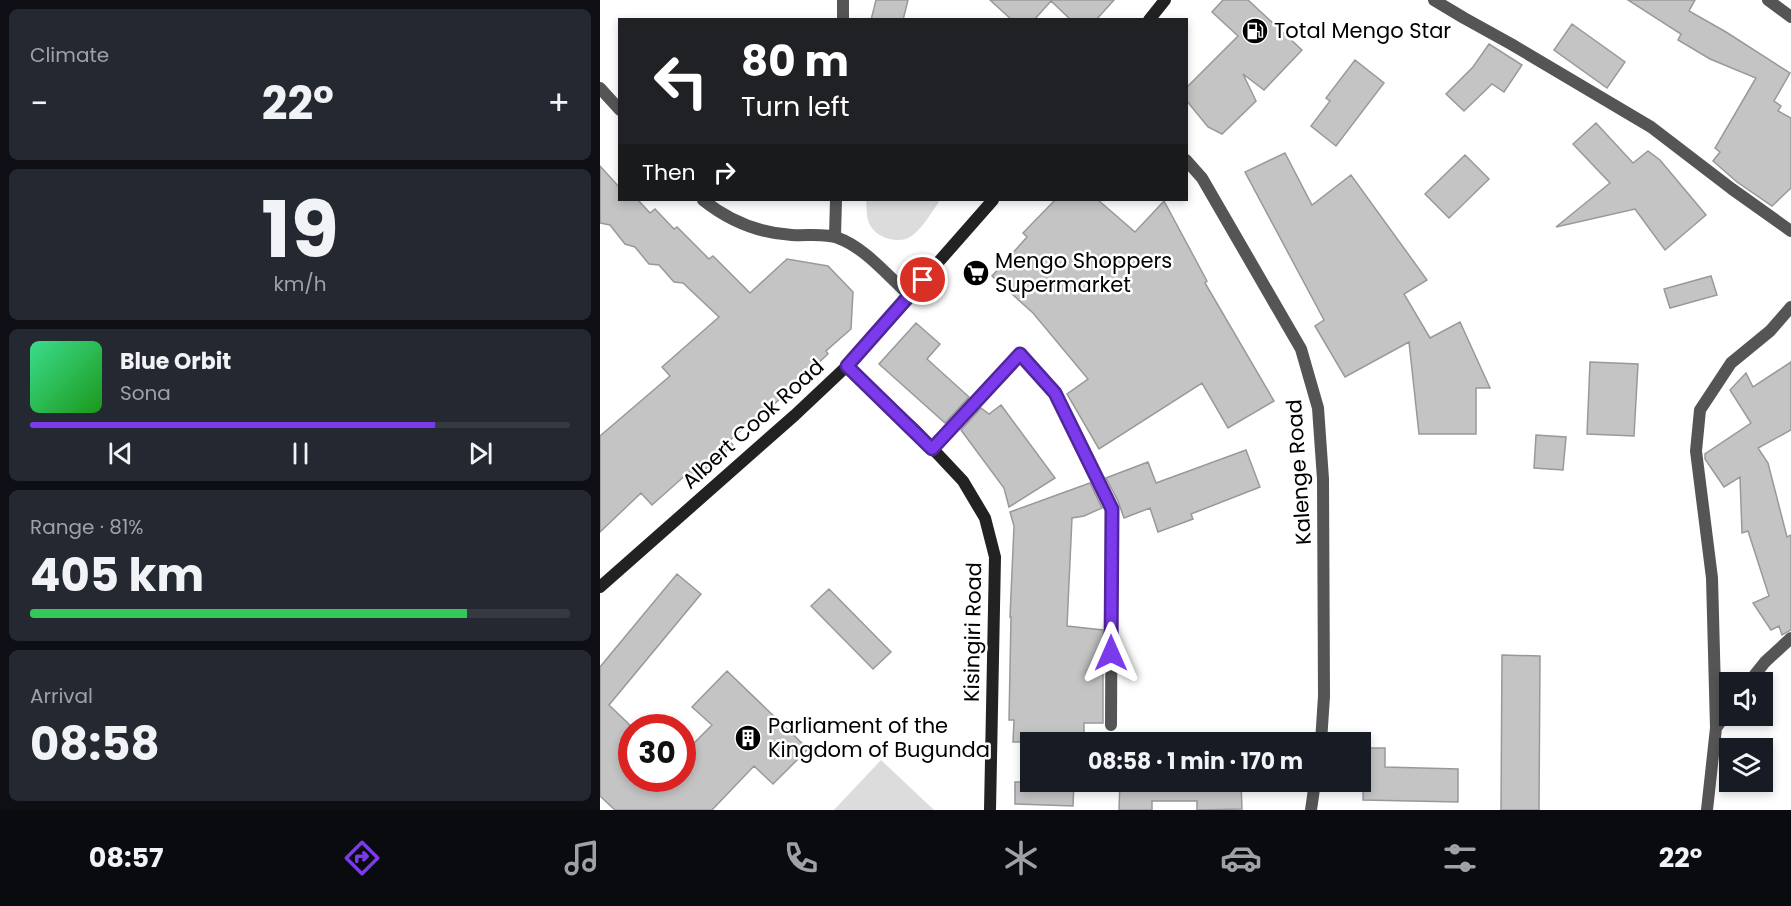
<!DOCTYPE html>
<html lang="en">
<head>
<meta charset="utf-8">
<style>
  body { margin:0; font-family:Poppins,sans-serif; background:#242831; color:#f1f3f6; height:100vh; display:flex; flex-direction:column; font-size:22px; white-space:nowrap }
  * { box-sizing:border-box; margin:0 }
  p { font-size:20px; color:#9ea1a6 }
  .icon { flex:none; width:33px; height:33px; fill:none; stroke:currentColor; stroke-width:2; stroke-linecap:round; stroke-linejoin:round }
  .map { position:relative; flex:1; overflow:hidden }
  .sheet { display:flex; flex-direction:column; gap:9px; padding:9px; background:#0d0f14; width:600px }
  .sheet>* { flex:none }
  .top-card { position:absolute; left:18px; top:18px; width:570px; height:183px; border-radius:0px; box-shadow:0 3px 9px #0003; background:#202124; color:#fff; overflow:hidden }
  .buttons { position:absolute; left:1119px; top:672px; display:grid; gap:12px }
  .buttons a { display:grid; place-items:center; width:54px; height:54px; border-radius:0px; background:#171b24; box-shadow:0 3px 9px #0003; font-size:30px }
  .speed { position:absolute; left:18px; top:714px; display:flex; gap:12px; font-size:30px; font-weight:700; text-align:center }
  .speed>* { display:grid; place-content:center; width:78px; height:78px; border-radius:50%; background:#171b24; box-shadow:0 3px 9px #0003; line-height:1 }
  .speed .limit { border:9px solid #d22; background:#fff; color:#111 }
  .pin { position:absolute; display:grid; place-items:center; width:51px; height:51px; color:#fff; margin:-26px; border:3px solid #fff; border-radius:50%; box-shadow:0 2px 6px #0007 }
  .me { position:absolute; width:66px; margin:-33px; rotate:0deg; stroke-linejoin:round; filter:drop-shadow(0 0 4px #0008) }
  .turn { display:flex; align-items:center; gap:21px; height:126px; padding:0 24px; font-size:27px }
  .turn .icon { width:78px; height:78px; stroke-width:2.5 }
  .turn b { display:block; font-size:42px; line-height:51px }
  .then { display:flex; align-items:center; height:57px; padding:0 24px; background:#0003; gap:12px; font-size:22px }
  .big { font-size:45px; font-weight:700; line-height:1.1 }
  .sheet .tile { flex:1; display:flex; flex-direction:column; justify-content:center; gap:9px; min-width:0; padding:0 21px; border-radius:9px; background:#242831 }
  .sheet .dial { align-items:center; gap:0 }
  .dial b { font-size:78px; line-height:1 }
  .song { display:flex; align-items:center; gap:18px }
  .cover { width:72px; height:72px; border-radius:9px; background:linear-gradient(135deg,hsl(150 70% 55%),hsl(120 70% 35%)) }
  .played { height:6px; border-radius:3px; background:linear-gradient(90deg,#7c3aed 75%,#363941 75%) }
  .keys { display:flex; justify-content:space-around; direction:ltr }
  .heat { display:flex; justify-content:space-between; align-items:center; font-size:33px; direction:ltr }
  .charge { height:9px; border-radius:4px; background:linear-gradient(90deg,#34c759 81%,#363941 0) }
  .trip { position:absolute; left:420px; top:732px; width:351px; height:60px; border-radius:0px; background:#171b24; box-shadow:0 3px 9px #0003; font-weight:700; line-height:60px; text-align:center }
  .dock { display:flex; height:96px; justify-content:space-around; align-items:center; background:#090b0e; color:#9ea1a6 }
  .dock .icon { width:42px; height:42px }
  .dock .on { color:#7c3aed }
  .dock b { font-size:27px; color:#f1f3f6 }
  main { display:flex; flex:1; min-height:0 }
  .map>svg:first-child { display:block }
  .green { fill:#dcdcdc }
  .building { fill:#c4c4c4; stroke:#999; stroke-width:1.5 }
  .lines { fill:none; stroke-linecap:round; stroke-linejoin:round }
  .street { stroke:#555; stroke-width:12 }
  .secondary { stroke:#222; stroke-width:12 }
  .route-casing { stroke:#51269a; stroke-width:15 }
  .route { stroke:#7c3aed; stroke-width:10 }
  .labels { text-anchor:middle; stroke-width:5; stroke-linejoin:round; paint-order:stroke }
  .poi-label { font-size:21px; fill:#000; stroke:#fff; text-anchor:start }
  .street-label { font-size:21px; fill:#000; stroke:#fff }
</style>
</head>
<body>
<main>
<section class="sheet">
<div class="tile"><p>Climate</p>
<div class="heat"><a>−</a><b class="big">22°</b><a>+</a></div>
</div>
<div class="tile dial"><b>19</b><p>km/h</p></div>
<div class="tile">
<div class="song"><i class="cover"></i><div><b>Blue Orbit</b><p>Sona</p></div></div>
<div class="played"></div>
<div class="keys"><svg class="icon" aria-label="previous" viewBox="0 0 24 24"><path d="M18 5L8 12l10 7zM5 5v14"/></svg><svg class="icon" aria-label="pause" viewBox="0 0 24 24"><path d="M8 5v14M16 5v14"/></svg><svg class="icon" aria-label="next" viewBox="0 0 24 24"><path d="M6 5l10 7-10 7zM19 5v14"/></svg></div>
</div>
<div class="tile"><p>Range · 81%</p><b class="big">405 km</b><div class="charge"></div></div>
<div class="tile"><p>Arrival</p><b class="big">08:58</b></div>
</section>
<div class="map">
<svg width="1191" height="810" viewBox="0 0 1191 810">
  <rect width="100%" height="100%" fill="#fff"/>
  <path class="green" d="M266,200H336L339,202C331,213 323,227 313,235C300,246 275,238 269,223C266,216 267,207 266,200Z
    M281,760L334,810H234Z"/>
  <path class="building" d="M276,0H308L303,20H271Z
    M390,0H514L496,20H471L451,1L434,20H412Z
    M623,0H648L702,50L664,90L643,74L656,101L622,134L608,127L586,100V88L638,36L612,12Z
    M1028,0H1095L1089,11L1126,32L1190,73L1174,101L1181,106L1178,111L1191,118V188L1172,206L1137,182L1113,161L1120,152L1115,148L1156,78L1110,59L1078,40L1081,34Z
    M972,24L1025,62L1007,88L954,50Z
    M889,44L922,65L904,92L892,84L864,111L846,94L873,67Z
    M755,60L784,83L736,146L711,126L730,101L726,98Z
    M996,123L1033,163L1048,151L1060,160L1106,215L1065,250L1035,209L956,227L1010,183L973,144Z
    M685,153L712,205L751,175L827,280L804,294L830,338L860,322L890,388H876V434H819L809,342L745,377L715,326L724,320L645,172Z
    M865,155L889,179L849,218L825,194Z
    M0,166L20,188V200H38L50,213L55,209L74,229L77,227L109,259L113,256L150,293L187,259L228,266L253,292L251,329L226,351L228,354L167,411L165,409L129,441L133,445L94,479L89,472L52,505L41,493L0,532V436L70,376L62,367L119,317L83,283L74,282L59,265L49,264L35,247L25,244L10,225L0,223Z
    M455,200H498L535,232L564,201L607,281L605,283L674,401L628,428L602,383L499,449L467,394L488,379L433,313L392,276L427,237L423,233Z
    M1111,276L1117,295L1070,308L1064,289Z
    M316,323L340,344L327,359L369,397L345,423L279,364Z
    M990,362L1038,364L1034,436L987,434Z
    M1191,362V430L1158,448L1168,463L1187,537L1191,535V630L1182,635L1179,626L1171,630L1153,603L1169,596L1148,531L1142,533L1140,477L1124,487L1105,459V454L1151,423L1130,390L1146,373L1153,387Z
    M401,405L455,478L409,507L404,488L361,430L381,408L389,414Z
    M936,435L966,437L963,470L934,468Z
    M646,450L660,487L591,514L593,519L558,532L550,508L524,518L518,501L506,478L548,462L556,483Z
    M490,483L502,508L484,516L472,518L467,626L503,630V723H484V742H413L414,720H409L411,617H410L414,526L410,512Z
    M77,574L101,594L9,705L32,727V778H82V755L112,725L92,707L127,671L208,749L173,784L154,766L112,810H15L0,796V667Z
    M229,589L291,652L273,669L211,606Z
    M902,655L940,656L939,810H901Z
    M764,748H785V767L858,769V802L763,800Z
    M415,782H474L473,806L415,804Z
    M520,782H641L642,809L597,810V801H552V810H519Z"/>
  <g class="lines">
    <path class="street" d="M834,0L864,18L911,44L1051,127L1132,189L1191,231
      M1168,0L1191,17
      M243,20V0
      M0,88L20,110
      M586,160L602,178L701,349L718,408L723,479L724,696L721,742
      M103,200C128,220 159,233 192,235C206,236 225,233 238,238C264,247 288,276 309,295
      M235,236L236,200
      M332,449L420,354L455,393L512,509L511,725
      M1149,682L1165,662L1191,638
      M1116,728L1112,578L1096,451L1100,410L1131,363L1170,331L1191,307
      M711,810L715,782
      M1107,810L1116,728L1130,709"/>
    <path class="secondary" d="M549,20L565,0
      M247,366L316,431L363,481L385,518L395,557L390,810
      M0,587L195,415L247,366L393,200"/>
  </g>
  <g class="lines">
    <defs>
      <path id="route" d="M323,280L247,366L332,449L420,354L455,393L512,509L511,653"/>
    </defs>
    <use href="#route" class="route-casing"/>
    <use href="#route" class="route"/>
  </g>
  <defs>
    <symbol id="fuel-disc" viewBox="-11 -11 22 22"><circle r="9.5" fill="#000" stroke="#fff"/><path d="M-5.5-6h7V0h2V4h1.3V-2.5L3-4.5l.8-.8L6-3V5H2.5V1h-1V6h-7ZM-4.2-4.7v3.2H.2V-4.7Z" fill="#fff"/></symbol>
    <symbol id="supermarket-disc" viewBox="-11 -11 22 22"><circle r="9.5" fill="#000" stroke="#fff"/><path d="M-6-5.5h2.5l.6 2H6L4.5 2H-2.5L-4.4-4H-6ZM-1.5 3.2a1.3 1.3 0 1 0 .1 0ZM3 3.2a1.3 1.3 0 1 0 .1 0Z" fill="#fff"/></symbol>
    <symbol id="building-disc" viewBox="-11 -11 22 22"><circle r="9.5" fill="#000" stroke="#fff"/><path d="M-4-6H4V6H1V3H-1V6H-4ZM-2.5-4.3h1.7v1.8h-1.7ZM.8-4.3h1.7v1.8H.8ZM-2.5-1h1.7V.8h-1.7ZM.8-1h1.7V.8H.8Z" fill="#fff"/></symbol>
  </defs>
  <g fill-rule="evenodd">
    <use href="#fuel-disc" x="640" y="16" width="30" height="30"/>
    <use href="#supermarket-disc" x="361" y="258" width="30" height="30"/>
    <use href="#building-disc" x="133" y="723" width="30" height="30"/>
  </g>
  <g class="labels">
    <g class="poi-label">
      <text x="674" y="38">Total Mengo Star</text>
      <text x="395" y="268">Mengo Shoppers<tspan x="395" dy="24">Supermarket</tspan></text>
      <text x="168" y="733">Parliament of the<tspan x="168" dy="24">Kingdom of Bugunda</tspan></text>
    </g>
    <g class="street-label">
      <text transform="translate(153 424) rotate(-42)" y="7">Albert Cook Road</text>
      <text transform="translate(699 472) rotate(-94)" y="7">Kalenge Road</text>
      <text transform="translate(373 632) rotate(-89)" y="7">Kisingiri Road</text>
    </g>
  </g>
</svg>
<div class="buttons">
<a><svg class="icon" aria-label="sound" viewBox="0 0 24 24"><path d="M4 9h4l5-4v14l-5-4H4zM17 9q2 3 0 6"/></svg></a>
<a><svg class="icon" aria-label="layers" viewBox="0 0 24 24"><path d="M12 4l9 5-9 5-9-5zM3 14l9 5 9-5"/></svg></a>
</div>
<div class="speed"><div class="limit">30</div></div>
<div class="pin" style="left:323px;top:280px;background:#d93025"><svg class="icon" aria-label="arrive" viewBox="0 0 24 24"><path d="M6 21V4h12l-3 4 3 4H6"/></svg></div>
<svg class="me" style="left:511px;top:653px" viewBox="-20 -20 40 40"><path d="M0-17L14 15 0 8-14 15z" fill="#7c3aed" stroke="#fff" stroke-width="4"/></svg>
<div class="trip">08:58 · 1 min · 170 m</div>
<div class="top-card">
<div class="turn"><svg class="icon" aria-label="left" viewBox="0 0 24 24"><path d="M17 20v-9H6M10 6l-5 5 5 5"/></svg><div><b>80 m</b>Turn left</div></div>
<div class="then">Then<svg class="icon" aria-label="right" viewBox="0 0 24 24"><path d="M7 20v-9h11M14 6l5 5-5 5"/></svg></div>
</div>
</div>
</main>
<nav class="dock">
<b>08:57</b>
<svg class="icon on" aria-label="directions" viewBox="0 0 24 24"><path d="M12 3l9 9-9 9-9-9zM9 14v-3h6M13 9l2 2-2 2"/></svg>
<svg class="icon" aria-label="music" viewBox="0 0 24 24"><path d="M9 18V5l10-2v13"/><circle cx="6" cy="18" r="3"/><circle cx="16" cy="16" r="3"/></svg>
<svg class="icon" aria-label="phone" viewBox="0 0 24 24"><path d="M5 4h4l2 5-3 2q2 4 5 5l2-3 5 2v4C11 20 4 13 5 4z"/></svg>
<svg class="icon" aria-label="climate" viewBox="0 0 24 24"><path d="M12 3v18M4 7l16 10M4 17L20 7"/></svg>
<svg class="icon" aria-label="car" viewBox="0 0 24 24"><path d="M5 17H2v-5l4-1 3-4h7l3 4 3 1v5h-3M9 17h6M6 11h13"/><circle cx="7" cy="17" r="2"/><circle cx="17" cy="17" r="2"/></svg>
<svg class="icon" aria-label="filters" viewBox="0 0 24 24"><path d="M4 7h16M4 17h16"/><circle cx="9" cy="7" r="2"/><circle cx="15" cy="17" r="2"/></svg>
<b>22°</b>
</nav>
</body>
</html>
